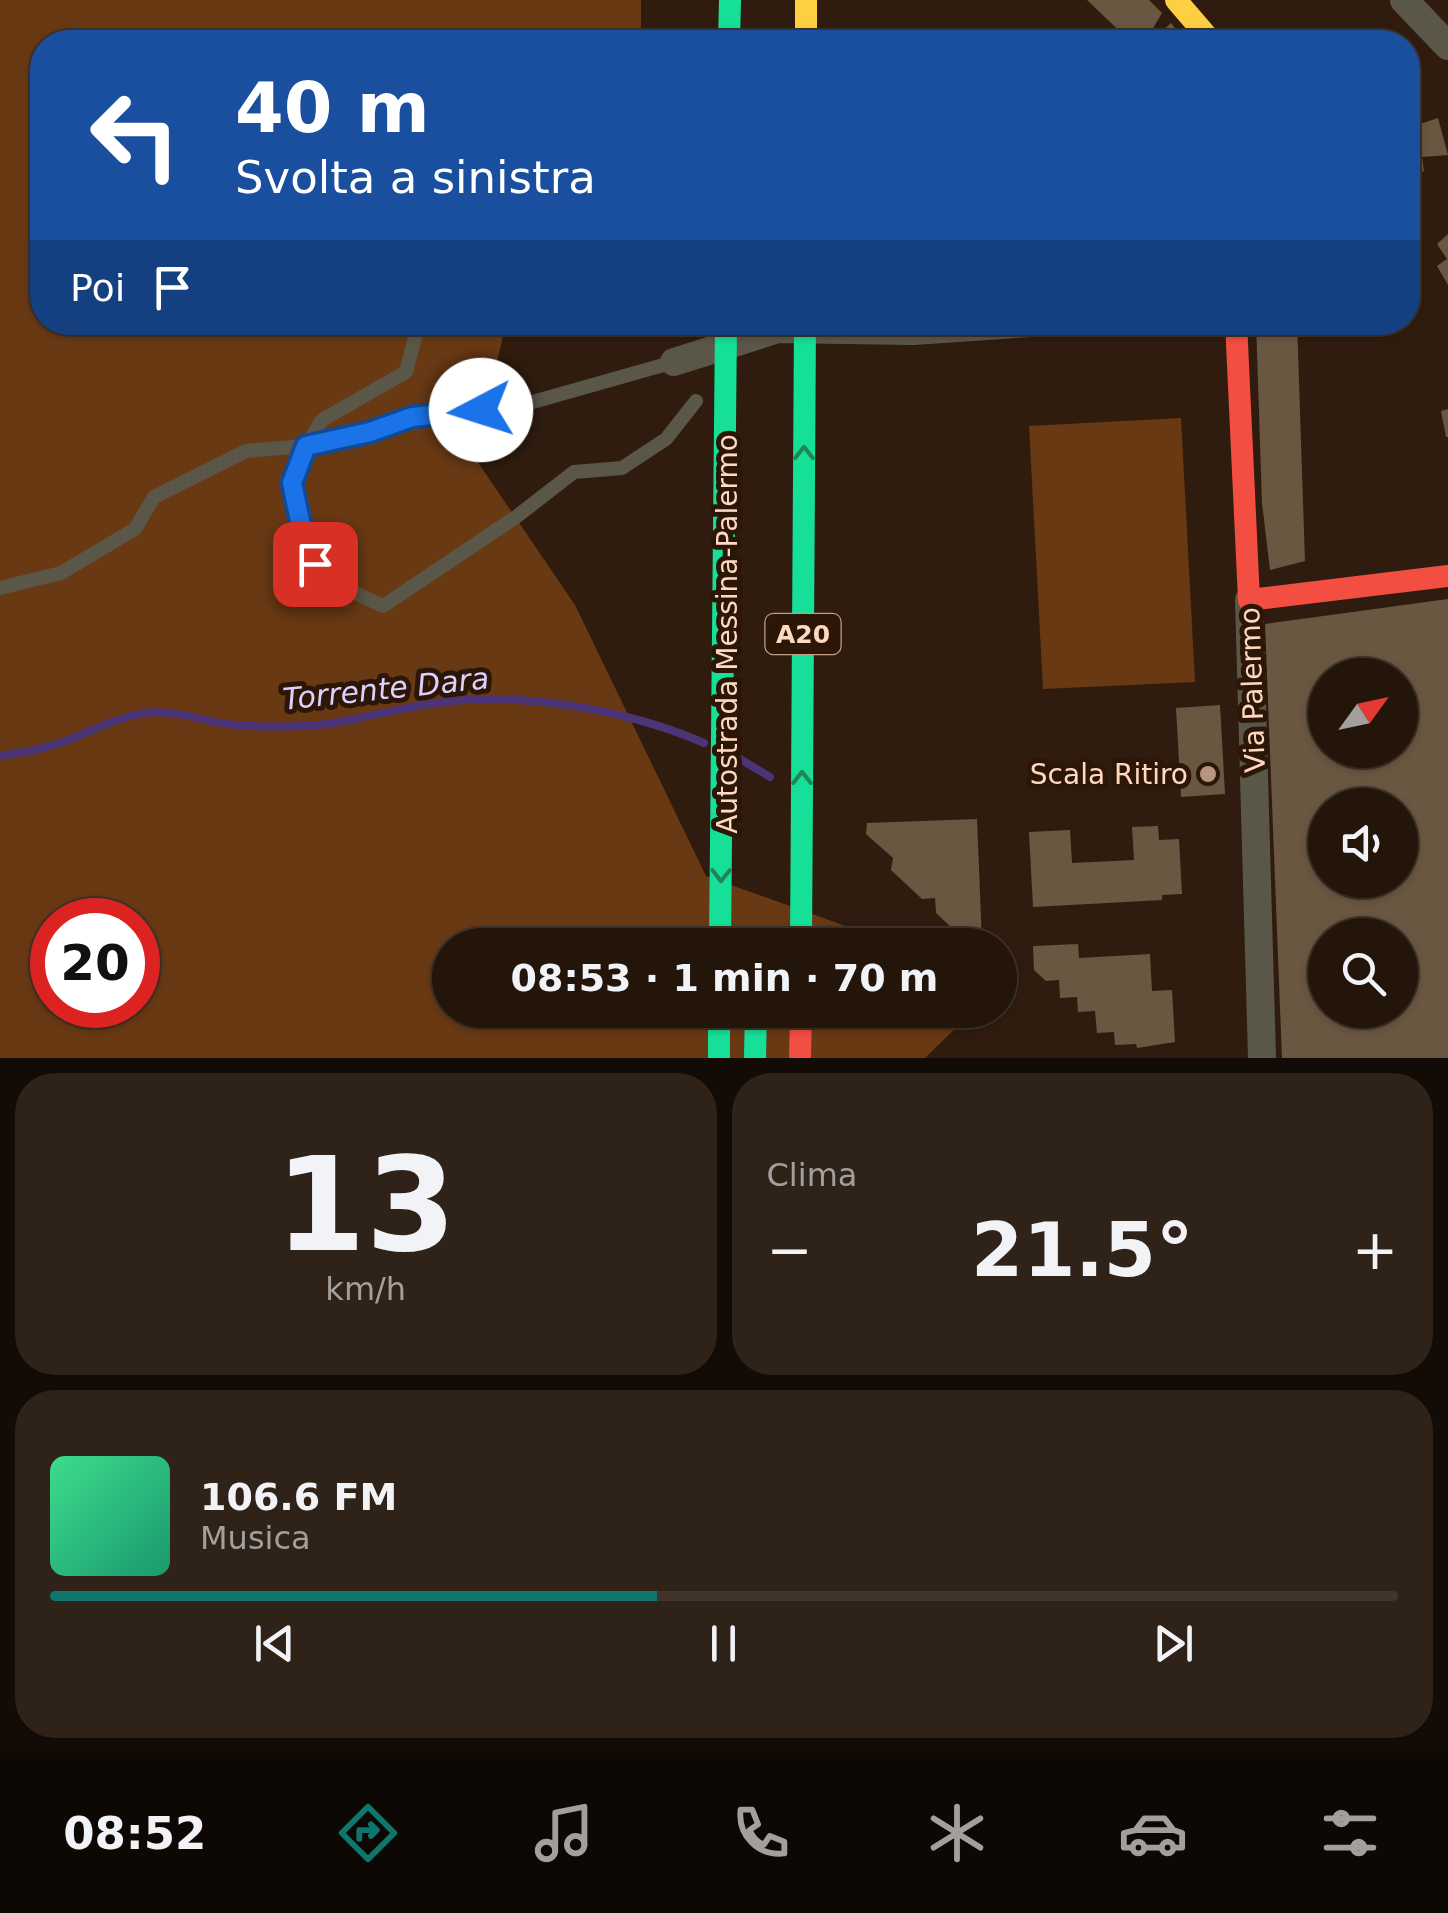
<!DOCTYPE html>
<html lang="it">
<head>
<meta charset="utf-8">
<style>
  body { margin:0; font-family:"DejaVu Sans",sans-serif; background:#2f2218; color:#f1f3f6; height:100vh; display:flex; flex-direction:column; font-size:38px; white-space:nowrap }
  * { box-sizing:border-box; margin:0 }
  p { font-size:32px; color:#a39f9c }
  .icon { flex:none; width:55px; height:55px; fill:none; stroke:currentColor; stroke-width:2; stroke-linecap:round; stroke-linejoin:round }
  .map { position:relative; height:1058px; overflow:hidden }
  .panel { display:flex; flex-direction:column; gap:15px; padding:15px; background:#130c06; flex:1 }
  .panel>* { flex:none }
  .hud { position:absolute; left:30px; top:30px; width:1390px; height:305px; border-radius:40px; box-shadow:0 2px 8px #0004,0 0 0 2px #40342b; background:#1a4fa0; color:#fff; overflow:hidden }
  .needle { width:65px; rotate:57deg }
  .buttons { position:absolute; left:1308px; top:658px; display:grid; gap:20px }
  .buttons a { display:grid; place-items:center; width:110px; height:110px; border-radius:50%; background:#23150a; box-shadow:0 2px 8px #0004,0 0 0 2px #40342b; font-size:50px }
  .speed { position:absolute; left:30px; top:898px; display:flex; gap:20px; font-size:50px; font-weight:700; text-align:center }
  .speed>* { display:grid; place-content:center; width:130px; height:130px; border-radius:50%; background:#23150a; box-shadow:0 2px 8px #0004,0 0 0 2px #40342b; line-height:1 }
  .speed .limit { border:15px solid #d22; background:#fff; color:#111 }
  .pin { position:absolute; display:grid; place-items:center; width:85px; height:85px; color:#fff; margin:-42px; border-radius:20px; box-shadow:0 5px 15px #0006 }
  .me { position:absolute; width:110px; margin:-55px; rotate:265deg; stroke-linejoin:round; filter:drop-shadow(0 0 8px #0008) }
  .turn { display:flex; align-items:center; gap:35px; height:210px; padding:0 40px; font-size:45px }
  .turn .icon { width:130px; height:130px; stroke-width:2.5 }
  .turn b { display:block; font-size:70px; line-height:85px }
  .then { display:flex; align-items:center; height:95px; padding:0 40px; background:#0003; gap:20px; font-size:38px }
  .big { font-size:75px; font-weight:700; line-height:1.1 }
  .panel .card { flex:1; display:flex; flex-direction:column; justify-content:center; gap:15px; min-width:0; padding:0 35px; border-radius:40px; background:#2f2218 }
  .panel .dial { align-items:center; gap:0 }
  .dial b { font-size:130px; line-height:1 }
  .song { display:flex; align-items:center; gap:30px }
  .cover { width:120px; height:120px; border-radius:15px; background:linear-gradient(135deg,hsl(150 70% 55%),hsl(160 70% 35%)) }
  .played { height:10px; border-radius:5px; background:linear-gradient(90deg,#0f766e 45%,#40342b 45%) }
  .keys { display:flex; justify-content:space-around; direction:ltr }
  .heat { display:flex; justify-content:space-between; align-items:center; font-size:55px; direction:ltr }
  .panel .tiles { flex:1; display:grid; gap:15px; grid-template-columns:1fr 1fr }
  .card:last-child { grid-column:span 2 }
  .trip { position:absolute; left:432px; top:928px; width:585px; height:100px; border-radius:50px; background:#23150a; box-shadow:0 2px 8px #0004,0 0 0 2px #40342b; font-weight:700; line-height:100px; text-align:center }
  .dock { display:flex; height:160px; justify-content:space-around; align-items:center; background:#0e0804; color:#a39f9c }
  .dock .icon { width:70px; height:70px }
  .dock .active { color:#0f766e }
  .dock b { font-size:45px; color:#f1f3f6 }
  .map>svg:first-child { display:block }
  .green { fill:#693914; fill-rule:evenodd }
  .lines { fill:none; stroke-linecap:round; stroke-linejoin:round }
  .stream { stroke:#4b3576; stroke-width:8 }
  .building { fill:#6a5741; fill-rule:evenodd }
  .lane { stroke:#5a5749; stroke-width:14 }
  .street { stroke:#5a5749; stroke-width:28 }
  .fast { stroke:#16e098; stroke-width:22 }
  .slow { stroke:#ffcf43; stroke-width:22 }
  .jam { stroke:#f24e42; stroke-width:22 }
  .fast-bridge { stroke:#16e098; stroke-width:22 }
  .oneway { stroke:#1f8557 }
  .route-casing { stroke:#114b97; stroke-width:25 }
  .route { stroke:#1a73e8; stroke-width:18 }
  .poi-dot { fill:#b69682; stroke:#2b1607; stroke-width:4 }
  .labels { text-anchor:middle; stroke-width:10; stroke-linejoin:round; paint-order:stroke }
  .shield { fill:#2b1607; stroke:#bf9e88; stroke-width:2.5 }
  .shield-label { font-size:25px; font-weight:bold; fill:#fed8c0 }
  .street-label { font-size:28px; fill:#fed8c0; stroke:#2b1607 }
  .poi-label { font-size:28px; fill:#fed8c0; stroke:#2b1607; text-anchor:end }
  .water-label { font-size:30px; font-style:italic; fill:#dbd1fc; stroke:#2b1607 }
</style>
</head>
<body>
<div class="map">
<svg width="1448" height="1058" viewBox="0 0 1448 1058">
  <rect width="100%" height="100%" fill="#2f1c0e"/>
  <path class="green" d="M0,0H641V42H42V322L506,323L475,458L575,605L706,876L865,933L890,945H450V1010H974L925,1058H0ZM52,920H138V1005H52Z
    M1181,418L1195,682L1043,689L1029,426Z"/>
  <g class="lines">
    <path class="stream" d="M0,756C25,752 50,748 73,738C98,728 118,717 145,713C170,709 201,720 227,724C251,727 278,727 303,726C346,724 387,710 430,704C515,690 626,709 704,743
      M740,759L770,777"/>
  </g>
  <path class="building" d="M1087,0H1149L1162,13L1145,42H1131Z
    M1171,23L1186,42H1150Z
    M1438,118L1448,155L1422,157L1424,171L1408,178V128Z
    M1448,234V285L1437,266L1447,259L1437,244Z
    M1256,322H1297L1305,561L1270,570L1262,503Z
    M1448,409V437H1446L1441,411Z
    M1448,599V1058H1282L1265,624ZM1325,675H1400V750H1325ZM1325,805H1400V880H1325ZM1325,935H1400V1010H1325Z
    M1220,705L1225,794L1181,797L1176,708Z
    M977,819L982,943L966,941L936,913L935,898L922,899L891,870L893,858L866,834L867,823Z
    M1158,826L1159,840L1179,839L1182,894L1162,895V900L1033,907L1029,832L1070,830L1072,863L1134,860L1132,827Z
    M1078,944L1079,958L1150,954L1152,991L1172,990L1175,1042L1137,1048L1136,1044L1115,1045L1114,1032L1097,1033L1095,1011L1078,1012L1077,997L1060,998L1059,980L1046,981L1034,970L1033,946Z"/>
  <g class="lines">
    <path class="lane" d="M419,322L406,372L322,420L306,446L291,483L300,521L315,563L349,590L383,606L516,517L574,472L622,468L666,439L696,401
      M0,588L61,573L135,529L154,497L246,451L306,446L371,431L412,417L515,407L674,362"/>
    <path class="street" d="M1404,0L1448,46
      M674,362L778,329L913,331L1047,322
      M1249,600L1262,1058"/>
    <path class="fast" d="M729,42L730,0
      M719,1010V1058
      M755,1058L756,1010"/>
    <path class="slow" d="M806,0V42
      M1176,0L1212,42"/>
    <path class="jam" d="M1236,322L1249,600L1448,576
      M800,1058L801,1010"/>
    <path class="fast-bridge" d="M720,945L726,322
      M801,945L805,322"/>
  </g>
  <defs><path id="oneway-chevron" d="M-2-3.5L2.5 0L-2 3.5" fill="none" stroke-width="1.6" stroke-linecap="round" stroke-linejoin="round" transform="scale(2.5)"/></defs>
  <g class="oneway">
    <use href="#oneway-chevron" transform="translate(804 453) rotate(-90)"/>
    <use href="#oneway-chevron" transform="translate(802 778) rotate(-90)"/>
    <use href="#oneway-chevron" transform="translate(721 875) rotate(91)"/>
  </g>
  <g class="lines">
    <defs>
      <path id="route" d="M315,564L300,521L292,483L306,446L370,432L412,417L481,410"/>
    </defs>
    <use href="#route" class="route-casing"/>
    <use href="#route" class="route"/>
  </g>
  <circle class="poi-dot" cx="1208" cy="774" r="10"/>
  <g class="labels">
    <rect class="shield" x="765.5" y="614" width="75" height="40" rx="8"/>
    <g class="shield-label">
      <text x="803" y="643">A20</text>
    </g>
    <g class="street-label">
      <text transform="translate(727 634) rotate(-90)" y="10">Autostrada Messina-Palermo</text>
      <text transform="translate(1252 690) rotate(-92)" y="10">Via Palermo</text>
    </g>
    <g class="poi-label">
      <text x="1188" y="784">Scala Ritiro</text>
    </g>
    <g class="water-label">
      <text transform="translate(386 689) rotate(-6)" y="10">Torrente Dara</text>
    </g>
  </g>
</svg>
<div class="buttons">
<a><svg class="needle" viewBox="-14 -14 28 28"><path d="M0-13l5 13h-10z" fill="#e53935"/><path d="M0 13l5-13h-10z" fill="#a39f9c"/></svg></a>
<a><svg class="icon" aria-label="sound" viewBox="0 0 24 24"><path d="M4 9h4l5-4v14l-5-4H4zM17 9q2 3 0 6"/></svg></a>
<a><svg class="icon" aria-label="search" viewBox="0 0 24 24"><circle cx="10" cy="10" r="6"/><path d="M15 15l6 6"/></svg></a>
</div>
<div class="speed"><div class="limit">20</div></div>
<div class="pin" style="left:315px;top:564px;background:#d93025"><svg class="icon" aria-label="arrive" viewBox="0 0 24 24"><path d="M6 21V4h12l-3 4 3 4H6"/></svg></div>
<svg class="me" style="left:481px;top:410px" viewBox="-20 -20 40 40"><circle r="19" fill="#fff"/><path d="M0-13L10 11 0 6-10 11z" fill="#1a73e8"/></svg>
<div class="trip">08:53 · 1 min · 70 m</div>
<div class="hud">
<div class="turn"><svg class="icon" aria-label="left" viewBox="0 0 24 24"><path d="M17 20v-9H6M10 6l-5 5 5 5"/></svg><div><b>40 m</b>Svolta a sinistra</div></div>
<div class="then">Poi<svg class="icon" aria-label="arrive" viewBox="0 0 24 24"><path d="M6 21V4h12l-3 4 3 4H6"/></svg></div>
</div>
</div>
<section class="panel">
<div class="tiles">
<div class="card dial"><b>13</b><p>km/h</p></div>
<div class="card"><p>Clima</p>
<div class="heat"><a>−</a><b class="big">21.5°</b><a>+</a></div>
</div>
<div class="card">
<div class="song"><i class="cover"></i><div><b>106.6 FM</b><p>Musica</p></div></div>
<div class="played"></div>
<div class="keys"><svg class="icon" aria-label="previous" viewBox="0 0 24 24"><path d="M18 5L8 12l10 7zM5 5v14"/></svg><svg class="icon" aria-label="pause" viewBox="0 0 24 24"><path d="M8 5v14M16 5v14"/></svg><svg class="icon" aria-label="next" viewBox="0 0 24 24"><path d="M6 5l10 7-10 7zM19 5v14"/></svg></div>
</div>
</div>
</section>
<nav class="dock">
<b>08:52</b>
<svg class="icon active" aria-label="directions" viewBox="0 0 24 24"><path d="M12 3l9 9-9 9-9-9zM9 14v-3h6M13 9l2 2-2 2"/></svg>
<svg class="icon" aria-label="music" viewBox="0 0 24 24"><path d="M9 18V5l10-2v13"/><circle cx="6" cy="18" r="3"/><circle cx="16" cy="16" r="3"/></svg>
<svg class="icon" aria-label="phone" viewBox="0 0 24 24"><path d="M5 4h4l2 5-3 2q2 4 5 5l2-3 5 2v4C11 20 4 13 5 4z"/></svg>
<svg class="icon" aria-label="climate" viewBox="0 0 24 24"><path d="M12 3v18M4 7l16 10M4 17L20 7"/></svg>
<svg class="icon" aria-label="car" viewBox="0 0 24 24"><path d="M5 17H2v-5l4-1 3-4h7l3 4 3 1v5h-3M9 17h6M6 11h13"/><circle cx="7" cy="17" r="2"/><circle cx="17" cy="17" r="2"/></svg>
<svg class="icon" aria-label="filters" viewBox="0 0 24 24"><path d="M4 7h16M4 17h16"/><circle cx="9" cy="7" r="2"/><circle cx="15" cy="17" r="2"/></svg>
</nav>
</body>
</html>
